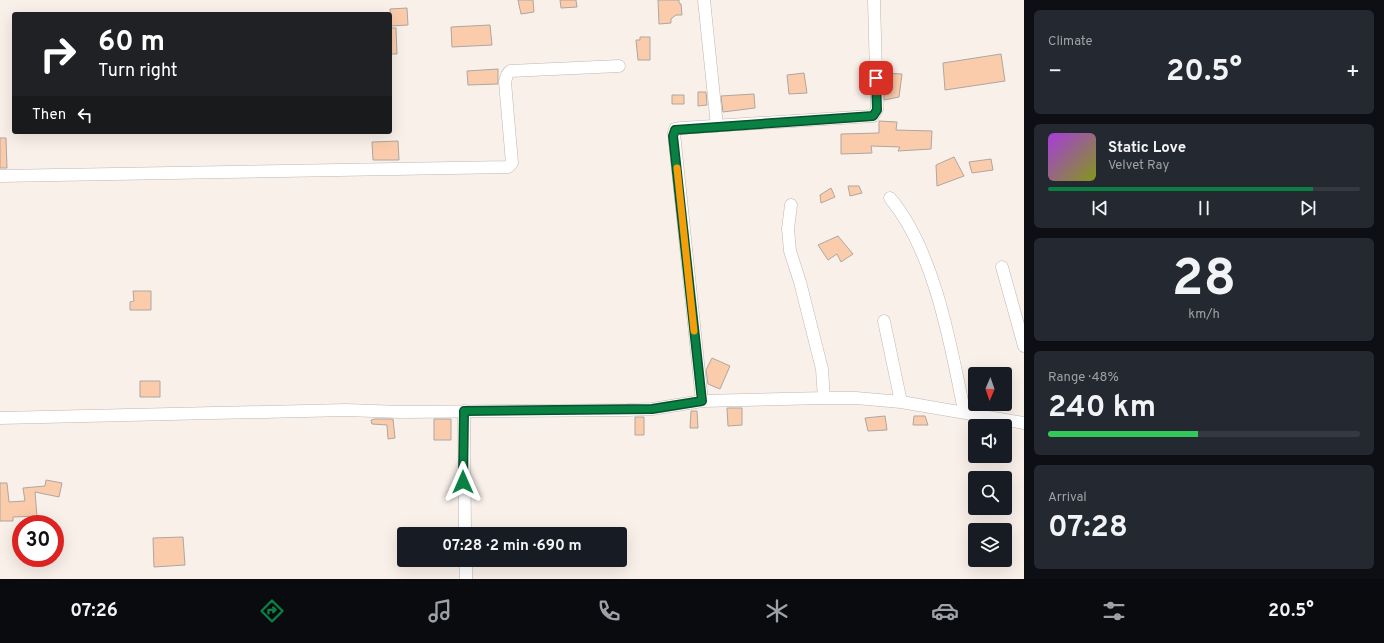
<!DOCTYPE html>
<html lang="en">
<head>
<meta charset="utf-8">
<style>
  body { margin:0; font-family:Overpass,sans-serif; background:#242831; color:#f1f3f6; height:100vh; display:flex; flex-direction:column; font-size:15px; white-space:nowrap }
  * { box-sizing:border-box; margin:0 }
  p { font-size:13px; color:#9ea1a6 }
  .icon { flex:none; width:22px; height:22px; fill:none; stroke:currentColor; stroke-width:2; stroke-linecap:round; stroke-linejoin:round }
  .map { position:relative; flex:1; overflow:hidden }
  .drawer { display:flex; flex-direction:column; gap:10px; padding:10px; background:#0d0f14; width:360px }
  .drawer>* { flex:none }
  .top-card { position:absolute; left:12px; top:12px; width:380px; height:122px; border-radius:4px; box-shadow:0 4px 16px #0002; background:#202124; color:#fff; overflow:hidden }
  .needle { width:26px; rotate:182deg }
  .buttons { position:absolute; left:968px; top:367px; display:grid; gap:8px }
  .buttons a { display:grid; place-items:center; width:44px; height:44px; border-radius:4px; background:#171b24; box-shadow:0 4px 16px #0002; font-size:20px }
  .speed { position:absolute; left:12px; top:515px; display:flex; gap:8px; font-size:20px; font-weight:700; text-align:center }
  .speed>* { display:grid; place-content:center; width:52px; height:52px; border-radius:50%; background:#171b24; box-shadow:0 4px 16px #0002; line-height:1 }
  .speed .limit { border:6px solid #d22; background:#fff; color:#111 }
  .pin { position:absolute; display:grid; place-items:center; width:34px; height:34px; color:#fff; margin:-17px; border-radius:8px; box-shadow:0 2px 6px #0006 }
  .me { position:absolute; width:44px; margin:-22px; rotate:0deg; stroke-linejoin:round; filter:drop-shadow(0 0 3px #0008) }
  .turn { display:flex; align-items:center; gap:14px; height:84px; padding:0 20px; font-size:18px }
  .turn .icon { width:52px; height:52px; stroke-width:2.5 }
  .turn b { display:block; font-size:28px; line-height:34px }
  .then { display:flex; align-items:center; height:38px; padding:0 20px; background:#0003; gap:8px; font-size:15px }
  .big { font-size:30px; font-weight:700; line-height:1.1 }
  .drawer .widget { flex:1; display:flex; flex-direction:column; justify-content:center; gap:6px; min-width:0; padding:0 14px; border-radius:6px; background:#242831 }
  .drawer .dial { align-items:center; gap:0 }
  .dial b { font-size:52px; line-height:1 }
  .song { display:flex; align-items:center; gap:12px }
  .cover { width:48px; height:48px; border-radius:6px; background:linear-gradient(135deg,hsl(280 70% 55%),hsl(70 70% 35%)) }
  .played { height:4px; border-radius:2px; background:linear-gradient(90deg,#0b8043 85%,#363941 85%) }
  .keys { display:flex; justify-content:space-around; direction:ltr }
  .heat { display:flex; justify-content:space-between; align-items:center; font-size:22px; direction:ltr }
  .charge { height:6px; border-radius:3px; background:linear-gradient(90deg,#34c759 48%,#363941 0) }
  .trip { position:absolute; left:397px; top:527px; width:230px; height:40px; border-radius:4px; background:#171b24; box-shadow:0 4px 16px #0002; font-weight:700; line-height:40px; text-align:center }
  .tabs { display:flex; height:64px; justify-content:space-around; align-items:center; background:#090b0e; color:#9ea1a6 }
  .tabs .icon { width:28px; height:28px }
  .tabs .current { color:#0b8043 }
  .tabs b { font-size:18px; color:#f1f3f6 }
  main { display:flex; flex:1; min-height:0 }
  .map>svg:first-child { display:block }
  .building { fill:#faccac; stroke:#afa6a0 }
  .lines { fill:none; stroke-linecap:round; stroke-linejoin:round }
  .minor-casing { stroke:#bfb6b0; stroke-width:13 }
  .minor { stroke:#fff; stroke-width:12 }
  .route-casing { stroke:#07532c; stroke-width:10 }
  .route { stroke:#0b8043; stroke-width:7 }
  .slow { stroke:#f59e0b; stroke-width:7 }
</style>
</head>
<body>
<main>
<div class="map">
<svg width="1024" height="579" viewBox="0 0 1024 579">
  <rect width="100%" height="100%" fill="#faf0ea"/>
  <path class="building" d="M518,0H533L534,12L521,14Z
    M560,0H576L577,7L561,8Z
    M658,0H679V3L681,4L682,15H676L671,19V23L659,24Z
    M407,8L408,25L391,26L390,9Z
    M490,25L492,45L452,47L451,27Z
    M390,28H396L397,54H390Z
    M640,37H650V60H638L636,40H640Z
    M1001,54L1005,81L945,90L943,63Z
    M498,69V84L468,85L467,71Z
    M804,73L807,93L789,94L787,75Z
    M884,73L902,74L899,97L884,100Z
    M698,92H706L707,105L698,106Z
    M754,94L755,108L723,112L721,96Z
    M672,95H684V104H672Z
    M879,121L897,122L896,130L932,131L931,149L898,151L900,147L871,146L872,153L841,154V134L879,133Z
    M0,138H6L7,168H0Z
    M398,141L399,160H373L372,142Z
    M954,157L964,176L937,186L936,165Z
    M991,159L993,170L972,173L969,162Z
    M848,186H859L862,193L850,196Z
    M831,188L835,197L821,203L820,195Z
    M838,236L853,254L841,262L837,254L828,260L818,245Z
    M133,291H151V310H130V302L134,301Z
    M712,358L730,366L720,389L708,384L706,370Z
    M140,381H160V397H140Z
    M727,408H742V425L728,426Z
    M691,411H697L698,428H690Z
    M885,416L887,430L868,431L865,418Z
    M914,416H925L928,425H913Z
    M635,417H644V435H635Z
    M375,419H393L395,438L388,439L387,425L372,424L371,420Z
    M434,419H451V440H434Z
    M46,480L62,483L59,497L35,492L37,516L13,517V521H0V483H7L9,502L25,501L23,488L45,486Z
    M183,537L185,565L154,567L153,538Z"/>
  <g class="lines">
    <defs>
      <path id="minor" d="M704,0L717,126
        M0,176L508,167L512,163L505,82L507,75L510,71L619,66
        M890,198C934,250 951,345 964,411
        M791,205L788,229L790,251L800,282L822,369L824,398
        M1002,267L1024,346
        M884,321L901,402
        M702,401L674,133L675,129L681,128L873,116L877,109L874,0
        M464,411L465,534
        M0,418L346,410L401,412L627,410L652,409L702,401L824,398H856L901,402L1024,423
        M466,560V579"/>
    </defs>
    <use href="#minor" class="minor-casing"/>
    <use href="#minor" class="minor"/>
  </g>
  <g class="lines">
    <defs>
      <path id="route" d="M463,482L464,411L652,409L702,401L673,136L675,130L873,116L877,110L876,78"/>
    </defs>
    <use href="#route" class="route-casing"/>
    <use href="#route" class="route"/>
    <path class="slow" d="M677,168L694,331"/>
  </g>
</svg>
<div class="buttons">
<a><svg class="needle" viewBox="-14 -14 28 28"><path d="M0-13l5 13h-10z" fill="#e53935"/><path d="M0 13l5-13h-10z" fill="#9ea1a6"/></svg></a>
<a><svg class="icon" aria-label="sound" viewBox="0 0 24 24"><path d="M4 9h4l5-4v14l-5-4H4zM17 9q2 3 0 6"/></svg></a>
<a><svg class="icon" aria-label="search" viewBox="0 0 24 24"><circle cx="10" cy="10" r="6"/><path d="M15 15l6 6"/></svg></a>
<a><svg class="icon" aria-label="layers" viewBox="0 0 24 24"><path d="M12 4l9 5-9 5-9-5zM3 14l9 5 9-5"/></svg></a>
</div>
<div class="speed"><div class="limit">30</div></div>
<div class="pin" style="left:876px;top:78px;background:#d93025"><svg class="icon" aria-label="arrive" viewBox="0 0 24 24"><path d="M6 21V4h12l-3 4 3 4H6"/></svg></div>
<svg class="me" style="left:463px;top:482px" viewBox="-20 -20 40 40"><path d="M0-17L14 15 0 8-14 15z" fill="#0b8043" stroke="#fff" stroke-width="4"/></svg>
<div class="trip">07:28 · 2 min · 690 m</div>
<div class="top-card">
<div class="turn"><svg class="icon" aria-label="right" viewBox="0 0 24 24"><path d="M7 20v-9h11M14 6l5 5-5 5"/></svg><div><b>60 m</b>Turn right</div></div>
<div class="then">Then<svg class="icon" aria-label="left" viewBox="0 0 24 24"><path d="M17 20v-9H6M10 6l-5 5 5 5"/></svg></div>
</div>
</div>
<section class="drawer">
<div class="widget"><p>Climate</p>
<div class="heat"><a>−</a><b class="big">20.5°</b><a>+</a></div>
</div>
<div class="widget">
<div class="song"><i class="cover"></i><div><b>Static Love</b><p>Velvet Ray</p></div></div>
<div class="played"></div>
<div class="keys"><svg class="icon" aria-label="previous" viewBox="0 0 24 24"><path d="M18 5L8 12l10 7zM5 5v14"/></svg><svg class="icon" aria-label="pause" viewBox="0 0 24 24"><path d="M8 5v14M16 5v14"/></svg><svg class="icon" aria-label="next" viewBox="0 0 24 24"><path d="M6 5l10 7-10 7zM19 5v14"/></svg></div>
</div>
<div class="widget dial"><b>28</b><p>km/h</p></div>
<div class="widget"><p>Range · 48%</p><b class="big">240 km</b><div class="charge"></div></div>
<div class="widget"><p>Arrival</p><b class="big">07:28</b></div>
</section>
</main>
<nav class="tabs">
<b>07:26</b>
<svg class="icon current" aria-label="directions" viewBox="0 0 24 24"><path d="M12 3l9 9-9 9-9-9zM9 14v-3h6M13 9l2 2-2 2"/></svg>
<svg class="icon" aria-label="music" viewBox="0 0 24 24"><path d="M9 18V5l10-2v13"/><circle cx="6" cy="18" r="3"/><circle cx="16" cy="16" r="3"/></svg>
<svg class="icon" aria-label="phone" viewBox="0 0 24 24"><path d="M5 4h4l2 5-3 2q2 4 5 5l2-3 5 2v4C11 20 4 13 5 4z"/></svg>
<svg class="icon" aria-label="climate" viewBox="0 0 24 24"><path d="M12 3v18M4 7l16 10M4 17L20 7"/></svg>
<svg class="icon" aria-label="car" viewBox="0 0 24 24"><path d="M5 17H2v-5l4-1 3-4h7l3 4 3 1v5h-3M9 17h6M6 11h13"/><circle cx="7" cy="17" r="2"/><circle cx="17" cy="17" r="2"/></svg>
<svg class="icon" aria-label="filters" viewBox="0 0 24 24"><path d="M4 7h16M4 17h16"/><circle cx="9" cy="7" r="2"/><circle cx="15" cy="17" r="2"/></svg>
<b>20.5°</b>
</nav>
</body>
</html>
